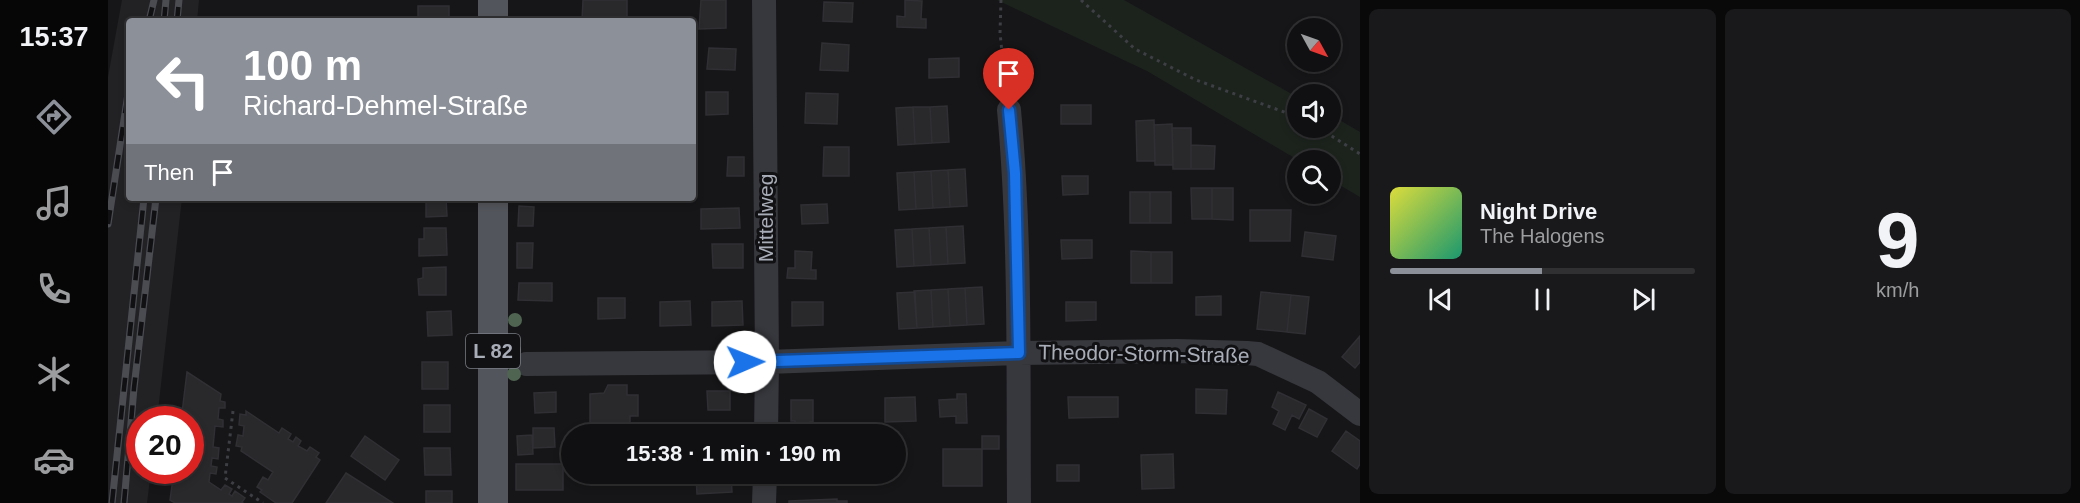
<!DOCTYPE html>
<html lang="en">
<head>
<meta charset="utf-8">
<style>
  body { margin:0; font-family:Helvetica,sans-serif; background:#19191b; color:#f1f3f6; height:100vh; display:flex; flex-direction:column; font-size:22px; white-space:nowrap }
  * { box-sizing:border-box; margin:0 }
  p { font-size:20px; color:#9c9d9f }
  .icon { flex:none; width:33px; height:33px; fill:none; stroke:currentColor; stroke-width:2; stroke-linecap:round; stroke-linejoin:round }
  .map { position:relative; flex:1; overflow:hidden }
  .details { display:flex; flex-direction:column; gap:9px; padding:9px; background:#09090a; width:720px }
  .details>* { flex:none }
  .hud { position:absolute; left:18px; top:18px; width:570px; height:183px; border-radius:6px; box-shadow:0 3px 9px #0003,0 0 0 2px #303032; background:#8c9099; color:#fff; overflow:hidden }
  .needle { width:39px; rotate:130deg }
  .tools { position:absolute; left:1179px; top:18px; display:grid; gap:12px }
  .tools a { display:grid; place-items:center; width:54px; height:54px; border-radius:50%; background:#101012; box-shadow:0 3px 9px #0003,0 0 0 2px #303032; font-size:30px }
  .speed { position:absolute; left:18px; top:406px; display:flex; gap:12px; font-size:30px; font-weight:700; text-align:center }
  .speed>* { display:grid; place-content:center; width:78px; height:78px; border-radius:50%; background:#101012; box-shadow:0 3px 9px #0003,0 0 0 2px #303032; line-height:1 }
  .speed .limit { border:9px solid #d22; background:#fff; color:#111 }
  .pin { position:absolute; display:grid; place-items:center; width:51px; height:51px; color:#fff; margin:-62px -26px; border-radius:50% 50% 50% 0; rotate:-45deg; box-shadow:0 0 6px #0007 }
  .pin .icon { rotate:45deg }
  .me { position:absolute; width:66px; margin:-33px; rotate:89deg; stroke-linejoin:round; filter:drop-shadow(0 0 4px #0008) }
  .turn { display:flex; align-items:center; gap:21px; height:126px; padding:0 18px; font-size:27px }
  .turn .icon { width:78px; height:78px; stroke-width:2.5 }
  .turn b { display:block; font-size:42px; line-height:51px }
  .then { display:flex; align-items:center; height:57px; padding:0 18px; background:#0003; gap:12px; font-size:22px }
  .details .card { flex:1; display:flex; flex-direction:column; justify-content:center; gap:9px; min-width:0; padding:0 21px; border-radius:9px; background:#19191b }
  .details .dial { align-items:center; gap:0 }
  .dial b { font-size:78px; line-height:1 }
  .song { display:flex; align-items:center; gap:18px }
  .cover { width:72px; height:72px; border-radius:9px; background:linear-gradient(135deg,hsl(60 70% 55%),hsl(160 70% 35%)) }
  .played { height:6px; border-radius:3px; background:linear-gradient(90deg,#8c9099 50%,#303032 50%) }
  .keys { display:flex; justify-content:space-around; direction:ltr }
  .details .tiles { flex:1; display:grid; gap:9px; grid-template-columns:repeat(2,1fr) }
  .trip { position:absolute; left:453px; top:424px; width:345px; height:60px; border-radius:30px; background:#101012; box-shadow:0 3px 9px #0003,0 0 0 2px #303032; font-weight:700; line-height:60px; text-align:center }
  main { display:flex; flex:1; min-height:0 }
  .dock { display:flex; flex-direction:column; width:108px; justify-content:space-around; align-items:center; background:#060607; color:#9c9d9f }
  .dock .icon { width:42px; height:42px }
  .dock .active { color:#8c9099 }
  .dock b { font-size:27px; color:#f1f3f6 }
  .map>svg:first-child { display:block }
  .built { fill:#222225 }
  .green { fill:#1c231d }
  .building { fill:#29292c; stroke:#303034; stroke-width:1.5 }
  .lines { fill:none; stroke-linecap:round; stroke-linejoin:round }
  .path { stroke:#3d3f44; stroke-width:3; stroke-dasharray:3 4.5; stroke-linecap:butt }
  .minor { stroke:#37383d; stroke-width:24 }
  .major { stroke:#53555c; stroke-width:30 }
  .rail-casing { stroke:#4a4c52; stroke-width:7 }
  .rail { stroke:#111113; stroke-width:4.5; stroke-dasharray:14; stroke-linecap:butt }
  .tree { fill:#506452 }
  .route-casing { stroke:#114b97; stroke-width:15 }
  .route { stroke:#1a73e8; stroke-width:10 }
  .labels { text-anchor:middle; stroke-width:6; stroke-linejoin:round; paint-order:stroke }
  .shield { fill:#111113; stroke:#7b7e86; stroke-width:1.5 }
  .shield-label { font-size:20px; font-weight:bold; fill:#a8adb8 }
  .street-label { font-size:21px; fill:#a8adb8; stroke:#111113 }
</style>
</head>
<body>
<main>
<nav class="dock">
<b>15:37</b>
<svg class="icon active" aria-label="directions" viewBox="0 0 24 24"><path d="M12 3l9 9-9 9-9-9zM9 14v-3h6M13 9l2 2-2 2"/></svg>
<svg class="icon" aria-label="music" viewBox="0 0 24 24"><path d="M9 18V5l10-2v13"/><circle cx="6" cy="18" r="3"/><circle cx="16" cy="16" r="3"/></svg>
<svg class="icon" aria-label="phone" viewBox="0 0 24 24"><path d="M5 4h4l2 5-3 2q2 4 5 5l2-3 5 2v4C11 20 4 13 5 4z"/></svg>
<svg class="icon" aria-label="climate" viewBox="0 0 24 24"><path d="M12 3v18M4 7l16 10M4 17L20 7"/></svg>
<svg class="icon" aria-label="car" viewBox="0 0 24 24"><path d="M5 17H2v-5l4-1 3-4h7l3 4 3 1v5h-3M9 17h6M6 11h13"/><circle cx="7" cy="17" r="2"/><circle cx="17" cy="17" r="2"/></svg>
</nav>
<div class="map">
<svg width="1252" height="503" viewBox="0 0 1252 503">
  <rect width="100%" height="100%" fill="#161618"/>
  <path class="built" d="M14,0H91L89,21H21V198H74L49,420H32V471H43L39,503H0V77Z"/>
  <path class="green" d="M889,0H1016L1189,97L1190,128H1222L1223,115L1252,132V197L1223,180L1222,160H1190L1039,71Z"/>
  <path class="building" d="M475,0H519V21H474Z
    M593,0H618V28L591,29Z
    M797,0L814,1L813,19H818V28L789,27V16L797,17Z
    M716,2L745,3L744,22L715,21Z
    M310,6H341V21H310Z
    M714,43L741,45L740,71L712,70Z
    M601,48L628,49L627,70L599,69Z
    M851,58V77L821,78V59Z
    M598,92H620V114L598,115Z
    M698,93L730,94L729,124L697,123Z
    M953,105H983V124H953Z
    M839,106L841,142L824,143L822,107Z
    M805,107H822L824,143L807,144Z
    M805,107L807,144L790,145L788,108Z
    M1046,120L1047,161H1029L1028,121Z
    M1064,124L1065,165H1047L1046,125Z
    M1064,128H1083V169H1065Z
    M1083,145L1107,146L1106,169H1083Z
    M716,147H741V176H715Z
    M620,157H636V176H619Z
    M857,169L859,206L842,207L840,170Z
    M840,170L842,207L825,208L823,171Z
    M823,171L825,208L808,209L806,172Z
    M806,172L808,209L791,210L789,173Z
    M954,176H980V194L955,195Z
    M1083,188H1104V219H1084Z
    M1104,188H1125V220L1104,219Z
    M1022,192H1042V223H1022Z
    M1042,192H1063V223H1042Z
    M318,198H338L339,216L318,217Z
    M719,204L720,223L694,224L693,205Z
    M411,206L426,207L425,226H410Z
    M631,208L632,228L593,229V209Z
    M1142,210H1183L1182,241H1142Z
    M855,226L857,263L840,264L838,227Z
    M838,227L840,264L823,265L821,228Z
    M316,228H338L339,255L311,256V239H316Z
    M821,228L823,265L806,266L804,229Z
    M804,229L806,266L789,267L787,230Z
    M1197,232L1228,236L1225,260L1194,256Z
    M953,240H984V258L954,259Z
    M409,243H425L424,268H409Z
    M604,244H635V268H605Z
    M687,251L704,252L703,270H708V279L679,278L680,268H687Z
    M1023,251L1043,252V283H1023Z
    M1043,252H1064V283H1043Z
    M338,267V295H311L310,279L315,278V268Z
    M411,283H444V301L410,300Z
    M874,287L876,324L859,325L857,288Z
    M857,288L859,325L842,326L840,289Z
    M840,289L842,326L825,327L823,290Z
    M823,290L825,327L809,328L806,291Z
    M807,292L809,328L791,329L789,293Z
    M1153,292L1183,295L1179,332L1149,329Z
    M1183,295L1201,297L1197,334L1179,332Z
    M1113,296V315H1088V297Z
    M490,298H517V318L490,319Z
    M582,301L583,325L552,326V302Z
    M634,301L635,325L604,326V302Z
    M684,302H715V325L684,326Z
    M958,302H988V320L958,321Z
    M343,311L344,335L320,336L319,312Z
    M1252,336V362L1247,368L1234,357Z
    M314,362H340V389H314Z
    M79,372L113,394L112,401L117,402V408H111L110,419L115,420V427L107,426L105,447L111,448L110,459L104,458L103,466L109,467L108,474L102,473L101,482L113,490L117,485L124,489L121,494L124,496L127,491L137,498L134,502L135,503H67L62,500L66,471H82V420H72L73,413H74Z
    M500,385H519V395H530V416H522V424L482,425V394L496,393Z
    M1088,389L1119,390L1118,414L1088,413Z
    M599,391H622V410H600Z
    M448,392V412L427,413L426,393Z
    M1170,392L1198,405L1191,419L1184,415L1177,430L1165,424L1171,411L1164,407Z
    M849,394H858L859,423H848V416L832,417L831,400L849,399Z
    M807,397L808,421L777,422V398Z
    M960,397H1010V417L961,418Z
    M683,400H705V422H702V427H687V421H683Z
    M316,405H342V432H316Z
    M1201,409L1219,419L1209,437L1191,428Z
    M138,411L171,433L174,428L183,434L180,439L185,442L188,437L193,441L190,446L199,451L202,447L211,453L208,457L212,460L184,503H168L152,492L154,490L149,487L155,477L160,480L165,472L133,451L134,447L128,446L130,435L135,436L136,426L131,425L132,414L138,415Z
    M425,428H446L447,447L425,448Z
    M1238,431L1252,441V464L1249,469L1224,451Z
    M424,435L425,454L410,455L409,436Z
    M257,436L291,460L277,480L243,456Z
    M874,436H891V449H874Z
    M316,448H342L343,475H317Z
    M835,449H874V486H835Z
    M1065,454L1066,488L1034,489L1033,455Z
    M408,464H455V490H408Z
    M949,465H971V481H949Z
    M238,473L285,503H218Z
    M588,474H623L624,492L589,494Z
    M318,491H344V503H318Z
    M729,499V501H739V503H681V501Z"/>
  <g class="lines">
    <path class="path" d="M893,0L892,33L898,90
      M973,0L1027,49L1088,80L1190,117
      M1211,128L1252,154
      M125,411L117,478L155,503"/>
    <path class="minor" d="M656,0L659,362L658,435
      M901,110C913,241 910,372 911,503
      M418,364L659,362L911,353L1069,351L1139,353L1150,354L1210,382L1252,414
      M656,503L657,474"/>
    <path class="major" d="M385,21V0
      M385,503V198"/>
    <defs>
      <path id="rail" d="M41,21L46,0
        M56,21L58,0
        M69,21L71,0
        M0,224L21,87
        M4,503L36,198
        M16,503L26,388L48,198"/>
    </defs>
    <use href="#rail" class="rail-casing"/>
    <use href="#rail" class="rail"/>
  </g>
  <g class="tree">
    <circle cx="407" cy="320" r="7"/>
    <circle cx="406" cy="350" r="7"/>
    <circle cx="406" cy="374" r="7"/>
  </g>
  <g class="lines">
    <defs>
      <path id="route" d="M637,362L911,353L907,173L901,110"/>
    </defs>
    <use href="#route" class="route-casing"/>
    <use href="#route" class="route"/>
  </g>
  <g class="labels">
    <rect class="shield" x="358" y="334" width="54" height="34" rx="4.5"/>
    <g class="shield-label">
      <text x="385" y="358">L 82</text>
    </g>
    <g class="street-label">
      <text transform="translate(658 218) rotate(-90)" y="7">Mittelweg</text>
      <text transform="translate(1036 354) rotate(1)" y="7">Theodor-Storm-Straße</text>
    </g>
  </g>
</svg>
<div class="tools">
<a><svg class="needle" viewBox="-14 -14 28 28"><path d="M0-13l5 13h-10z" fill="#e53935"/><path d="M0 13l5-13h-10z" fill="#9c9d9f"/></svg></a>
<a><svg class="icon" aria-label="sound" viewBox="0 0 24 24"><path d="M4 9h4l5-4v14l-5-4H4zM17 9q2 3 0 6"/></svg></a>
<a><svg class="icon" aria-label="search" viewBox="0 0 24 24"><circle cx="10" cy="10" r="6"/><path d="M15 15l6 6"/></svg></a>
</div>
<div class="speed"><div class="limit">20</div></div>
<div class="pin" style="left:901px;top:110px;background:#d93025"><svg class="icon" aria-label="arrive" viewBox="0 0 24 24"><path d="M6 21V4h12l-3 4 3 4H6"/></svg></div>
<svg class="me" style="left:637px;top:362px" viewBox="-20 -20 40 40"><circle r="19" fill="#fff"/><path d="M0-13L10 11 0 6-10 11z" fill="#1a73e8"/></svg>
<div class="trip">15:38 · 1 min · 190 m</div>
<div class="hud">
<div class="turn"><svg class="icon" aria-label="left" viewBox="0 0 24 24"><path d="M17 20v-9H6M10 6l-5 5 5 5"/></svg><div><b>100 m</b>Richard-Dehmel-Straße</div></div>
<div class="then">Then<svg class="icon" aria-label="arrive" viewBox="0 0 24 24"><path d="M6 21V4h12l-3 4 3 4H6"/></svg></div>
</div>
</div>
<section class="details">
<div class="tiles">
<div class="card">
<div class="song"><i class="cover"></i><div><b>Night Drive</b><p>The Halogens</p></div></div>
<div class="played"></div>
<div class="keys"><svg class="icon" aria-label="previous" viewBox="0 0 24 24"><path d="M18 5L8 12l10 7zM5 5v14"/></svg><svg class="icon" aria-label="pause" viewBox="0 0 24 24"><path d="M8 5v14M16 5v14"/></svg><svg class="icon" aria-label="next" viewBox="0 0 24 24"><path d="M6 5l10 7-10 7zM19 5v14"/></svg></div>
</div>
<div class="card dial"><b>9</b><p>km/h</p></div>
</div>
</section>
</main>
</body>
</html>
